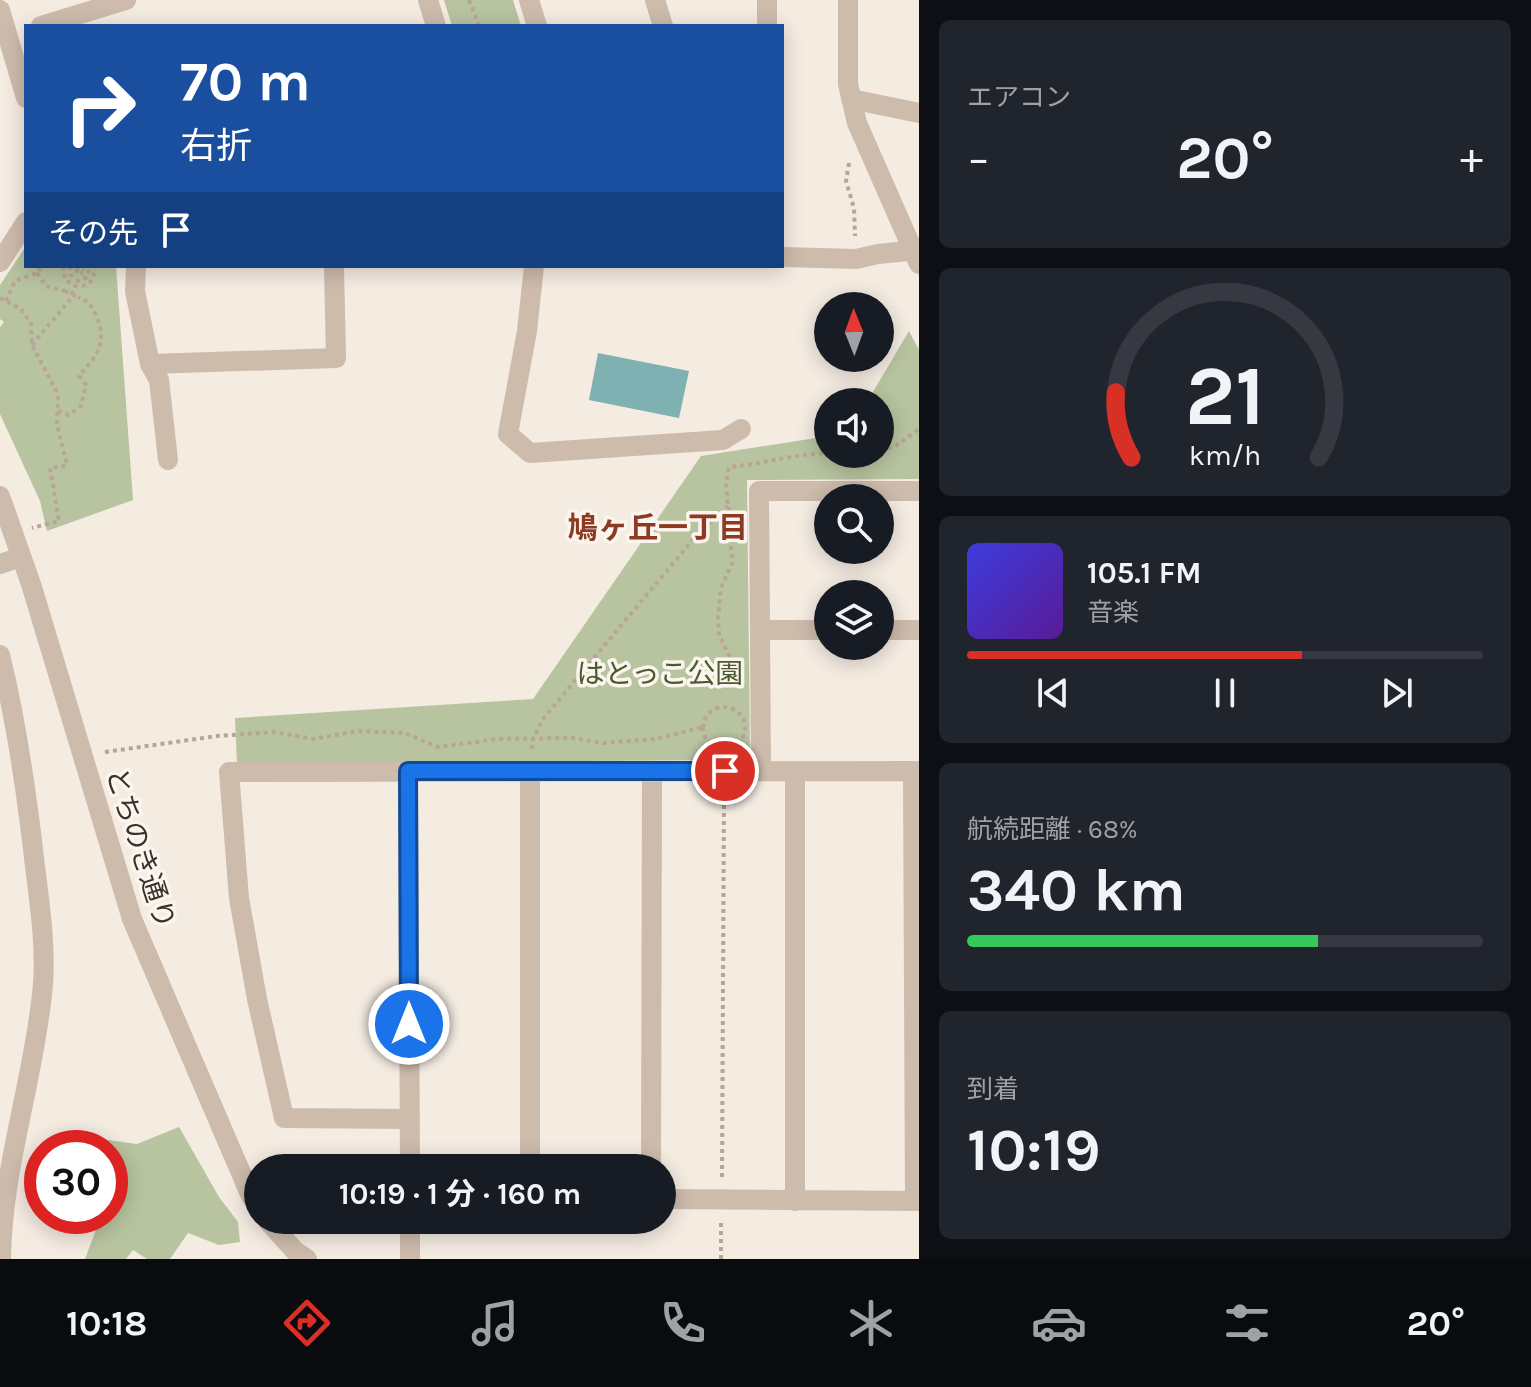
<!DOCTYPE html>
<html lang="ja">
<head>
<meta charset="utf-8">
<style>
  body { margin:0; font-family:Karla,"Noto Sans JP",sans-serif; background:#20242c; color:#f1f3f6; height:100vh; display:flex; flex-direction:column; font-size:30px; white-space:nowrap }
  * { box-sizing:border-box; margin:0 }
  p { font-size:26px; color:#9ea1a6 }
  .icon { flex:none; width:44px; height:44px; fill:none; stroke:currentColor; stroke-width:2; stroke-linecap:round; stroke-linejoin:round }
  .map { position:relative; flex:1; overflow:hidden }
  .sheet { display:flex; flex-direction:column; gap:20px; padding:20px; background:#0d0f14; width:612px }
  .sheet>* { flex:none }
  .guide { position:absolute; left:24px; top:24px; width:760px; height:244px; border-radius:0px; box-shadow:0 4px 20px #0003; background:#1a4fa0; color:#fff; overflow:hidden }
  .needle { width:52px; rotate:359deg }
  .controls { position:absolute; left:814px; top:292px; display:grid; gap:16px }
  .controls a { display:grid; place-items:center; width:80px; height:80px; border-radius:50%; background:#171b24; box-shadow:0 4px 20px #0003; font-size:40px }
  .speed { position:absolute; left:24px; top:1130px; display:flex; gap:16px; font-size:40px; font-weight:700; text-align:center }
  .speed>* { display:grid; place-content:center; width:104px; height:104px; border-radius:50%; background:#171b24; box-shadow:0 4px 20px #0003; line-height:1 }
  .speed .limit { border:12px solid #d22; background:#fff; color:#111 }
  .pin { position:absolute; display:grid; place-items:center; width:68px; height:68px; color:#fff; margin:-34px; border:4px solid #fff; border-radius:50%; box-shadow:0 2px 8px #0007 }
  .me { position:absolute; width:88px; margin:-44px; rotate:0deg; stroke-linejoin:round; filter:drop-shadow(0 0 6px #0008) }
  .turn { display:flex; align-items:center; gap:28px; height:168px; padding:0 24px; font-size:36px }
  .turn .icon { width:104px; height:104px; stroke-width:2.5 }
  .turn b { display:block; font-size:56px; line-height:68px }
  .then { display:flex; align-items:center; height:76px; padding:0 24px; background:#0003; gap:16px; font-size:30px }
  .big { font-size:60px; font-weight:700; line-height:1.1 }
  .sheet .card { flex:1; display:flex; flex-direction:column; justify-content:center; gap:12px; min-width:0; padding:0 28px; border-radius:12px; background:#20242c }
  .sheet .dial { align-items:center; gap:0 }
  .dial svg { height:208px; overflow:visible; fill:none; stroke:#363941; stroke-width:7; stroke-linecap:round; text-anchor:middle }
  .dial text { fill:#f1f3f6; stroke:none }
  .song { display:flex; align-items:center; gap:24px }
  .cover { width:96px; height:96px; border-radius:12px; background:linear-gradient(135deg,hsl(240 70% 55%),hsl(270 70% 35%)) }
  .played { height:8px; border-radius:4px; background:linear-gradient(90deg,#d93025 65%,#363941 65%) }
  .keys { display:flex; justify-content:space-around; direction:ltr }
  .heat { display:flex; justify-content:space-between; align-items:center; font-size:44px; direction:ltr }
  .charge { height:12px; border-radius:6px; background:linear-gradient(90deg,#34c759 68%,#363941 0) }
  .trip { position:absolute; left:244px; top:1154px; width:432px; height:80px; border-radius:40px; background:#171b24; box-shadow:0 4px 20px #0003; font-weight:700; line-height:80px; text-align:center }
  .tabs { display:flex; height:128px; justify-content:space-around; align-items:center; background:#090b0e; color:#9ea1a6 }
  .tabs .icon { width:56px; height:56px }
  .tabs .selected { color:#d93025 }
  .tabs b { font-size:36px; color:#f1f3f6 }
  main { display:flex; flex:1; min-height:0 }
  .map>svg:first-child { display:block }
  .green { fill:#b8c4a0 }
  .water { fill:#7fb0b2 }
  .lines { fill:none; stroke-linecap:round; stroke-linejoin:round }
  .path { stroke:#b9a596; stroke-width:4; stroke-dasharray:4 4; stroke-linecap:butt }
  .minor { stroke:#cdbbac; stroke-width:20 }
  .path-bridge { stroke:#b9a596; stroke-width:4; stroke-dasharray:4 4; stroke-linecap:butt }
  .route-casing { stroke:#114b97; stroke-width:20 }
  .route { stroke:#1a73e8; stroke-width:14 }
  .labels { text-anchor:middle; stroke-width:7; stroke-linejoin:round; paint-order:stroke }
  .park-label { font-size:28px; fill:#4a5a2e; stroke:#fbf5ee }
  .street-label { font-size:28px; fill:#3b302b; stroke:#fbf5ee }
  .neighbourhood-label { font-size:30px; font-weight:bold; fill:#8c3b22; stroke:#fbf5ee }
</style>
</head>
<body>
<main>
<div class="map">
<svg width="919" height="1259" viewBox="0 0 919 1259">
  <rect width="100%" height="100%" fill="#f4ebe1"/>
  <path class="green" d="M444,0H513L521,26H452Z
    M26,246V266H116L133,500L47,531L40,501L0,414V327L4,322L0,319V285Z
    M909,331L919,350V479L747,480L750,754L744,760L237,763L235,718L533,699L701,456L828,436V454H880V402H867Z
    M179,1127L219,1197L238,1222L240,1242L219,1245L188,1233L170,1259H147L133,1250L126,1259H85L101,1216H110V1148H105L101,1139L137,1144Z"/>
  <path class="water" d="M598,353L689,371L679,418L589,400Z"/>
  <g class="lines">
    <path class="path" d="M469,0L479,26
      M849,163L846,181L854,208L855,236
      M63,266L65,279C74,288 84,289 93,279L95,266
      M70,266L71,277
      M76,269L78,274L83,273
      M76,269L80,267L84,270
      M37,273L46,286L65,291
      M76,281L83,280L88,276L89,266
      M0,298L21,309L31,324L32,345L58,394L57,424L67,465L50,468L59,521L32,528
      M6,301L15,281L37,273L42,266
      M32,345L69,301L75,286
      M58,411L69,415L81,406L86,385L79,376C97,356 108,342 96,316C92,306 88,301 78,297
      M880,450L894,447L919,429
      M737,671L719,635L718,617L721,588L733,561L731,548L735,534L728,506L726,483L729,467C764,464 793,454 828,453
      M703 728a21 21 0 1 1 42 0a21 21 0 1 1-42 0Z
      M532,749L533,739L542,720L696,536L728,506
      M105,752L217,736L273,732L314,739L358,731L404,733L438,747L497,739L573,738L604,743L655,739L703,727
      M722,1177L724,793
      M721,1259V1221"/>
    <path class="minor" d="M428,0L436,26
      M529,0L537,26
      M655,0L663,26
      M848,0V84L857,123L919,264
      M0,10L26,98
      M41,26L126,0
      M767,26V0
      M851,99L919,113
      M782,257L856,259L878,254L919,250
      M0,262L26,222
      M136,266L135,291L150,364L336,358L334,266
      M534,266L527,331L508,434L530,453L723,440L741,429
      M150,364L159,380L168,460
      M0,496L31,584L132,919L250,1194L258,1207
      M0,564L21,557
      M761,630H828
      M880,630H919
      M0,655C17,724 27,795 35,866C40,906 47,954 42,994C33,1083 2,1169 1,1259
      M408,771L410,1168
      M761,771L759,491H919
      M913,771L915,1201
      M410,1119L284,1118L257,999L239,898L229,772L919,771
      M530,1168V771
      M651,1168L652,771
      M662,1199L919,1201
      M795,1201V771
      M267,1220L295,1251L307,1259
      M410,1259V1220"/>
    <path class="path-bridge" d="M65,291L78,297"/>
  </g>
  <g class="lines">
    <defs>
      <path id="route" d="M409,1024L408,771H725"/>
    </defs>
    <use href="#route" class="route-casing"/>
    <use href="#route" class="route"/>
  </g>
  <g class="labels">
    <g class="park-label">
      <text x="660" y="683">はとっこ公園</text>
    </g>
    <g class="street-label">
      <text transform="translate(141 848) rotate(72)" y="10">とちのき通り</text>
    </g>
    <g class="neighbourhood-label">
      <text x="658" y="538">鳩ヶ丘一丁目</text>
    </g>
  </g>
</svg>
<div class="controls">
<a><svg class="needle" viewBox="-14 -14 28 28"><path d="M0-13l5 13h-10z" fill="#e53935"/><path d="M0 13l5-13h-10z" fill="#9ea1a6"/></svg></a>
<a><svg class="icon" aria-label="sound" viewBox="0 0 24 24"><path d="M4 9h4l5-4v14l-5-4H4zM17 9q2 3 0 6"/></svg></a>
<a><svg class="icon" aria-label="search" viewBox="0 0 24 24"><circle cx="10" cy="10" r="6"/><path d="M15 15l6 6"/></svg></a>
<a><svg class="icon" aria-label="layers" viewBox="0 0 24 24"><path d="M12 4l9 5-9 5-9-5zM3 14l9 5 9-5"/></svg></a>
</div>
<div class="speed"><div class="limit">30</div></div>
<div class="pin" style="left:725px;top:771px;background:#d93025"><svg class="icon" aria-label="arrive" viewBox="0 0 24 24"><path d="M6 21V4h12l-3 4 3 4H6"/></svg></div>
<svg class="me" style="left:409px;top:1024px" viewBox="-20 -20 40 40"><circle r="17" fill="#1a73e8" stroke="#fff" stroke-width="3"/><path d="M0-11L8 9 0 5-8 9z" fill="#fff"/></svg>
<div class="trip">10:19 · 1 分 · 160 m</div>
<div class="guide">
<div class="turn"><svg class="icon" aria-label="right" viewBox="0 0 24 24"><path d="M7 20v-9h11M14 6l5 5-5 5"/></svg><div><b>70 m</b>右折</div></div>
<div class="then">その先<svg class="icon" aria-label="arrive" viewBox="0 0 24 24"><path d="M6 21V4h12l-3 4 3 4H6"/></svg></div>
</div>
</div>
<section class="sheet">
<div class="card"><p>エアコン</p>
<div class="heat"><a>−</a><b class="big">20°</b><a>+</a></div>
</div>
<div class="card dial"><svg viewBox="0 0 100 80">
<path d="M14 69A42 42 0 1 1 86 69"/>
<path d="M14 69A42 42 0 0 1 8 44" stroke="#d93025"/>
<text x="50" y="56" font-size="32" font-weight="700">21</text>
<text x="50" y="72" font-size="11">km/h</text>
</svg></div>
<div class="card">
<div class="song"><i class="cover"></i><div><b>105.1 FM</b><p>音楽</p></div></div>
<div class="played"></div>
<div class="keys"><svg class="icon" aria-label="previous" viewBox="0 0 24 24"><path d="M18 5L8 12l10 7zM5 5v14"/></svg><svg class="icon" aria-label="pause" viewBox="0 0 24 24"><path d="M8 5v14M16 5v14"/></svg><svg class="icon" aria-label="next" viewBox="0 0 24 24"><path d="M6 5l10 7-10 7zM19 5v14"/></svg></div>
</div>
<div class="card"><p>航続距離 · 68%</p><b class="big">340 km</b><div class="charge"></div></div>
<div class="card"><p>到着</p><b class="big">10:19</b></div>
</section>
</main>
<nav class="tabs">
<b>10:18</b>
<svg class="icon selected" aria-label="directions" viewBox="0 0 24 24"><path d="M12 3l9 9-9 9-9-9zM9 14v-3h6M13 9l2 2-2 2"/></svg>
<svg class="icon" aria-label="music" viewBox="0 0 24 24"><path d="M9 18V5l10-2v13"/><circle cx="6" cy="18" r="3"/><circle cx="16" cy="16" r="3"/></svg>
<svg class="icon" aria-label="phone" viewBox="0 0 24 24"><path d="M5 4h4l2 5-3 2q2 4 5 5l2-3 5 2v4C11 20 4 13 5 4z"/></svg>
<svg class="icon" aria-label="climate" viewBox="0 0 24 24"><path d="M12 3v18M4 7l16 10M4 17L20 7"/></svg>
<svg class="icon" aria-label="car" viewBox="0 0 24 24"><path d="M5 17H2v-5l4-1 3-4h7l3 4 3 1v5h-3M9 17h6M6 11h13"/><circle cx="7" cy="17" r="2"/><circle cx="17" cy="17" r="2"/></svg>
<svg class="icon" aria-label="filters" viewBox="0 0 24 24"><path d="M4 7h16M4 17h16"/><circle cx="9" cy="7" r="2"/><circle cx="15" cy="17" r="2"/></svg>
<b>20°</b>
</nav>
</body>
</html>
